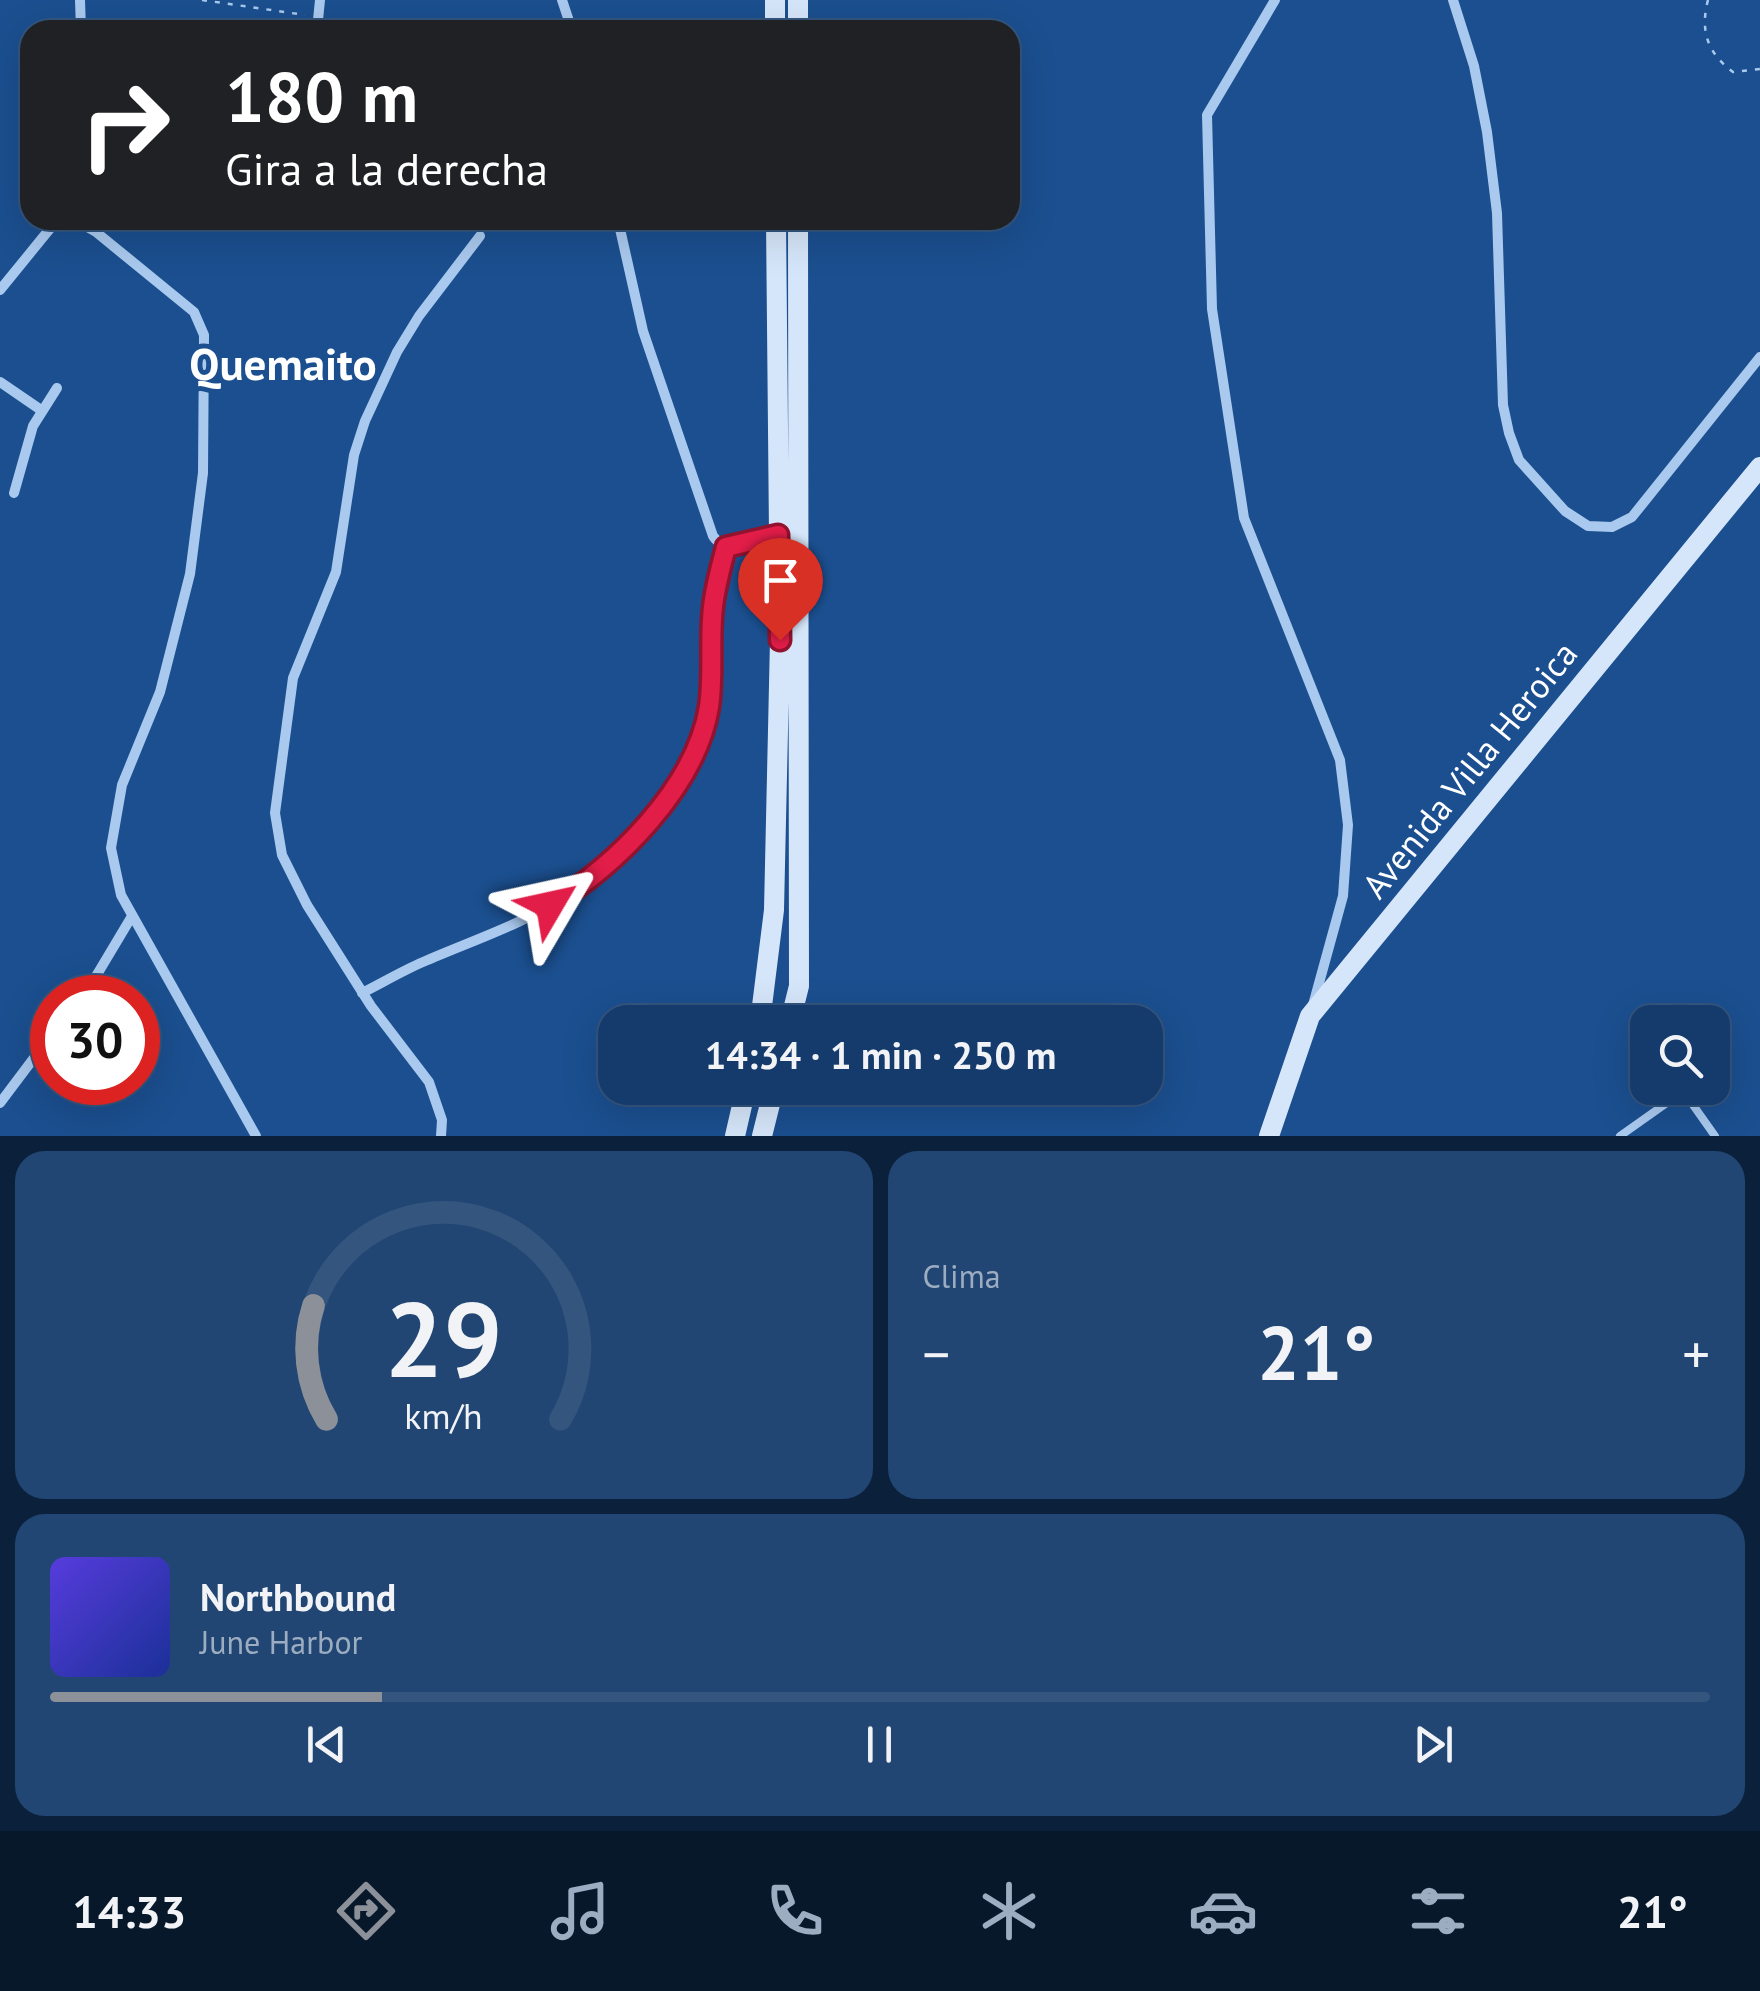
<!DOCTYPE html>
<html lang="es">
<head>
<meta charset="utf-8">
<style>
  body { margin:0; font-family:"PT Sans",sans-serif; background:#214673; color:#f1f3f6; height:100vh; display:flex; flex-direction:column; font-size:38px; white-space:nowrap }
  * { box-sizing:border-box; margin:0 }
  p { font-size:32px; color:#9dadc1 }
  .icon { flex:none; width:55px; height:55px; fill:none; stroke:currentColor; stroke-width:2; stroke-linecap:round; stroke-linejoin:round }
  .map { position:relative; height:1136px; overflow:hidden }
  .details { display:flex; flex-direction:column; gap:15px; padding:15px; background:#0b203b; flex:1 }
  .details>* { flex:none }
  .top-card { position:absolute; left:20px; top:20px; width:1000px; height:210px; border-radius:30px; box-shadow:0 10px 40px #0002,0 0 0 2px #33557e; background:#202124; color:#fff; overflow:hidden }
  .fabs { position:absolute; left:1630px; top:1005px; display:grid; gap:20px }
  .fabs a { display:grid; place-items:center; width:100px; height:100px; border-radius:20px; background:#143b6b; box-shadow:0 10px 40px #0002,0 0 0 2px #33557e; font-size:50px }
  .speed { position:absolute; left:30px; top:975px; display:flex; gap:20px; font-size:50px; font-weight:700; text-align:center }
  .speed>* { display:grid; place-content:center; width:130px; height:130px; border-radius:50%; background:#143b6b; box-shadow:0 10px 40px #0002,0 0 0 2px #33557e; line-height:1 }
  .speed .limit { border:15px solid #d22; background:#fff; color:#111 }
  .pin { position:absolute; display:grid; place-items:center; width:85px; height:85px; color:#fff; margin:-102px -42px; border-radius:50% 50% 50% 0; rotate:-45deg; box-shadow:0 0 10px #0007 }
  .pin .icon { rotate:45deg }
  .me { position:absolute; width:110px; margin:-55px; rotate:54deg; stroke-linejoin:round; filter:drop-shadow(0 0 8px #0008) }
  .turn { display:flex; align-items:center; gap:35px; height:210px; padding:0 40px; font-size:45px }
  .turn .icon { width:130px; height:130px; stroke-width:2.5 }
  .turn b { display:block; font-size:70px; line-height:85px }
  .big { font-size:75px; font-weight:700; line-height:1.1 }
  .details .widget { flex:1; display:flex; flex-direction:column; justify-content:center; gap:15px; min-width:0; padding:0 35px; border-radius:30px; background:#214673 }
  .details .dial { align-items:center; gap:0 }
  .dial svg { height:260px; overflow:visible; fill:none; stroke:#33557e; stroke-width:7; stroke-linecap:round; text-anchor:middle }
  .dial text { fill:#f1f3f6; stroke:none }
  .song { display:flex; align-items:center; gap:30px }
  .cover { width:120px; height:120px; border-radius:15px; background:linear-gradient(135deg,hsl(250 70% 55%),hsl(230 70% 35%)) }
  .played { height:10px; border-radius:5px; background:linear-gradient(90deg,#8c9099 20%,#33557e 20%) }
  .keys { display:flex; justify-content:space-around; direction:ltr }
  .heat { display:flex; justify-content:space-between; align-items:center; font-size:55px; direction:ltr }
  .details .tiles { flex:1; display:grid; gap:15px; grid-template-columns:1fr 1fr }
  .widget:last-child { grid-column:span 2 }
  .trip { position:absolute; left:598px; top:1005px; width:565px; height:100px; border-radius:30px; background:#143b6b; box-shadow:0 10px 40px #0002,0 0 0 2px #33557e; font-weight:700; line-height:100px; text-align:center }
  .tab-bar { display:flex; height:160px; justify-content:space-around; align-items:center; background:#08182b; color:#9dadc1 }
  .tab-bar .icon { width:70px; height:70px }
  .tab-bar .active { color:#8c9099 }
  .tab-bar b { font-size:45px; color:#f1f3f6 }
  .map>svg:first-child { display:block }
  .lines { fill:none; stroke-linecap:round; stroke-linejoin:round }
  .path { stroke:#a9c9ee; stroke-width:2.5; stroke-dasharray:5 8; stroke-linecap:butt }
  .lane { stroke:#a9c9ee; stroke-width:8 }
  .street { stroke:#a9c9ee; stroke-width:10 }
  .secondary { stroke:#d6e6fa; stroke-width:20 }
  .route-casing { stroke:#92132f; stroke-width:25 }
  .route { stroke:#e11d48; stroke-width:18 }
  .labels { text-anchor:middle; stroke-width:10; stroke-linejoin:round; paint-order:stroke }
  .street-label { font-size:35px; fill:#fff; stroke:#1b4f8f }
  .district-label { font-size:45px; font-weight:bold; fill:#fff; stroke:#1b4f8f }
</style>
</head>
<body>
<div class="map">
<svg width="1760" height="1136" viewBox="0 0 1760 1136">
  <rect width="100%" height="100%" fill="#1b4f8f"/>
  <g class="lines">
    <path class="path" d="M202,0L305,15
      M1708,0C1700,30 1707,53 1733,72L1760,69"/>
    <path class="lane" d="M1620,1136L1678,1095H1686L1715,1136"/>
    <path class="street" d="M80,0L81,30
      M562,0L572,30
      M1275,0L1207,115L1212,309L1244,518L1340,760L1348,825L1343,896L1313,1005
      M1453,0L1474,66L1487,132L1497,213L1503,405L1509,433L1519,460L1565,511L1588,526L1612,527L1632,517L1760,357
      M317,30L320,0
      M75,220L96,232L194,312L204,335L203,473L190,574L160,692L122,785L111,848L121,895L256,1136
      M618,220L643,331L713,536C726,556 758,540 778,535
      M295,221L296,220
      M0,290L57,220
      M0,382L41,410
      M14,493L33,426L57,388
      M362,993C382,983 402,971 423,962C471,941 524,924 567,895C628,854 690,785 708,712C715,682 711,651 712,621C712,596 720,571 726,547
      M83,998L132,916
      M0,1103L52,1034
      M441,1136L442,1120L429,1082L371,1006L307,905L282,855L275,813L293,678L336,572L354,455L365,421L397,352L419,316L480,236"/>
    <path class="secondary" d="M775,0V30
      M798,0V30
      M760,1022L774,910L780,640L776,220
      M790,1022L799,986L798,220
      M735,1136L746,1088
      M762,1136L774,1088
      M1269,1136L1310,1016L1760,467"/>
  </g>
  <g class="lines">
    <defs>
      <path id="route" d="M550,905C616,866 696,787 709,707C714,673 709,640 713,607C715,587 721,567 726,547L778,535L780,640"/>
    </defs>
    <use href="#route" class="route-casing"/>
    <use href="#route" class="route"/>
  </g>
  <g class="labels">
    <g class="street-label">
      <text transform="translate(1470 770) rotate(-51)" y="12">Avenida Villa Heroica</text>
    </g>
    <g class="district-label">
      <text x="283" y="380">Quemaito</text>
    </g>
  </g>
</svg>
<div class="fabs">
<a><svg class="icon" aria-label="search" viewBox="0 0 24 24"><circle cx="10" cy="10" r="6"/><path d="M15 15l6 6"/></svg></a>
</div>
<div class="speed"><div class="limit">30</div></div>
<div class="pin" style="left:780px;top:640px;background:#d93025"><svg class="icon" aria-label="arrive" viewBox="0 0 24 24"><path d="M6 21V4h12l-3 4 3 4H6"/></svg></div>
<svg class="me" style="left:550px;top:905px" viewBox="-20 -20 40 40"><path d="M0-17L14 15 0 8-14 15z" fill="#e11d48" stroke="#fff" stroke-width="4"/></svg>
<div class="trip">14:34 · 1 min · 250 m</div>
<div class="top-card">
<div class="turn"><svg class="icon" aria-label="right" viewBox="0 0 24 24"><path d="M7 20v-9h11M14 6l5 5-5 5"/></svg><div><b>180 m</b>Gira a la derecha</div></div>
</div>
</div>
<section class="details">
<div class="tiles">
<div class="widget dial"><svg viewBox="0 0 100 80">
<path d="M14 69A42 42 0 1 1 86 69"/>
<path d="M14 69A42 42 0 0 1 10 34" stroke="#8c9099"/>
<text x="50" y="56" font-size="32" font-weight="700">29</text>
<text x="50" y="72" font-size="11">km/h</text>
</svg></div>
<div class="widget"><p>Clima</p>
<div class="heat"><a>−</a><b class="big">21°</b><a>+</a></div>
</div>
<div class="widget">
<div class="song"><i class="cover"></i><div><b>Northbound</b><p>June Harbor</p></div></div>
<div class="played"></div>
<div class="keys"><svg class="icon" aria-label="previous" viewBox="0 0 24 24"><path d="M18 5L8 12l10 7zM5 5v14"/></svg><svg class="icon" aria-label="pause" viewBox="0 0 24 24"><path d="M8 5v14M16 5v14"/></svg><svg class="icon" aria-label="next" viewBox="0 0 24 24"><path d="M6 5l10 7-10 7zM19 5v14"/></svg></div>
</div>
</div>
</section>
<nav class="tab-bar">
<b>14:33</b>
<svg class="icon active" aria-label="directions" viewBox="0 0 24 24"><path d="M12 3l9 9-9 9-9-9zM9 14v-3h6M13 9l2 2-2 2"/></svg>
<svg class="icon" aria-label="music" viewBox="0 0 24 24"><path d="M9 18V5l10-2v13"/><circle cx="6" cy="18" r="3"/><circle cx="16" cy="16" r="3"/></svg>
<svg class="icon" aria-label="phone" viewBox="0 0 24 24"><path d="M5 4h4l2 5-3 2q2 4 5 5l2-3 5 2v4C11 20 4 13 5 4z"/></svg>
<svg class="icon" aria-label="climate" viewBox="0 0 24 24"><path d="M12 3v18M4 7l16 10M4 17L20 7"/></svg>
<svg class="icon" aria-label="car" viewBox="0 0 24 24"><path d="M5 17H2v-5l4-1 3-4h7l3 4 3 1v5h-3M9 17h6M6 11h13"/><circle cx="7" cy="17" r="2"/><circle cx="17" cy="17" r="2"/></svg>
<svg class="icon" aria-label="filters" viewBox="0 0 24 24"><path d="M4 7h16M4 17h16"/><circle cx="9" cy="7" r="2"/><circle cx="15" cy="17" r="2"/></svg>
<b>21°</b>
</nav>
</body>
</html>
